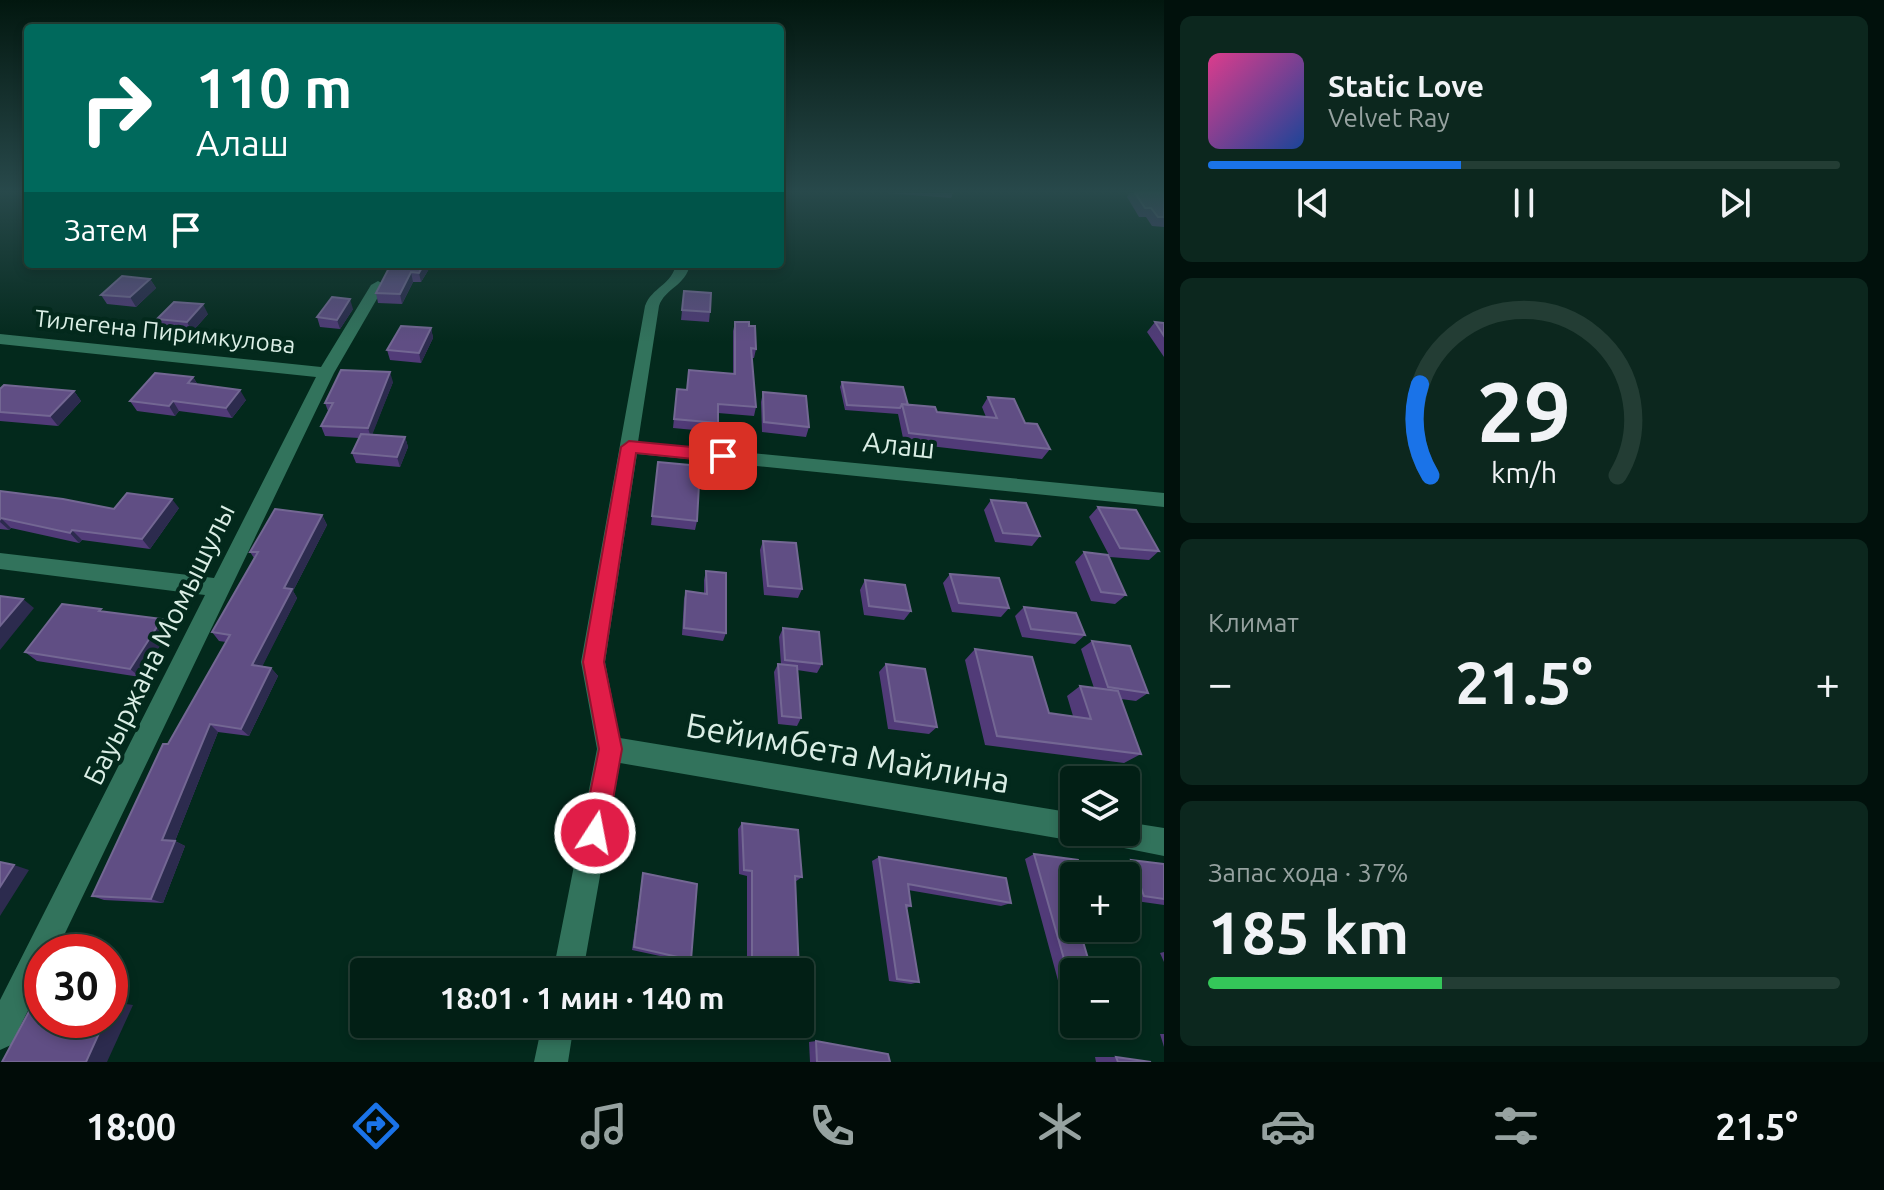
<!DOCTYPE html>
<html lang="ru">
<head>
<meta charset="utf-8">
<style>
  body { margin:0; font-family:Ubuntu,sans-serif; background:#0c271e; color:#f1f3f6; height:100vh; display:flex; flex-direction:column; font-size:30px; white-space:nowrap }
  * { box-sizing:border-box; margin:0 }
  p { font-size:26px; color:#96a2a0 }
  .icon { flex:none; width:44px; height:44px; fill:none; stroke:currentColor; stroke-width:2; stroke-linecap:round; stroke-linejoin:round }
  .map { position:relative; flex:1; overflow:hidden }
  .drawer { display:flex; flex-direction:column; gap:16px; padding:16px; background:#01110c; width:720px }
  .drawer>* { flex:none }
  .banner { position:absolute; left:24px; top:24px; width:760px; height:244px; border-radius:8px; box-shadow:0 4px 12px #0003,0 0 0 2px #233d34; background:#00695c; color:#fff; overflow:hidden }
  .fabs { position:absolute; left:1060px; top:766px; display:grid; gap:16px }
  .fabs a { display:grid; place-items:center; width:80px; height:80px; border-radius:8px; background:#021f15; box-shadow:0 4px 12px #0003,0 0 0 2px #233d34; font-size:40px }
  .speed { position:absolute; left:24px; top:934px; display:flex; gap:16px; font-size:40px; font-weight:700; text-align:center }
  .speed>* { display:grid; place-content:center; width:104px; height:104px; border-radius:50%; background:#021f15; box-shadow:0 4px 12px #0003,0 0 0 2px #233d34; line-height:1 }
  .speed .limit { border:12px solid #d22; background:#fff; color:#111 }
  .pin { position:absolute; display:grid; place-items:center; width:68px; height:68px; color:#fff; margin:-34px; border-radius:16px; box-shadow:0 4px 12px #0006 }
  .me { position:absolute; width:88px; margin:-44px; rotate:11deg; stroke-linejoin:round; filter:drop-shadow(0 0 6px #0008) }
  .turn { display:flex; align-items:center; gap:28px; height:168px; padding:0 40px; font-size:36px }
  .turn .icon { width:104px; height:104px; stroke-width:2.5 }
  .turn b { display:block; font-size:56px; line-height:68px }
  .then { display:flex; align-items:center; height:76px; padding:0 40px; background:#0003; gap:16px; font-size:30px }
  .big { font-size:60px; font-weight:700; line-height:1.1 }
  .drawer .widget { flex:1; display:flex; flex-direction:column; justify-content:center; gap:12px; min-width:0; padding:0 28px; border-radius:12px; background:#0c271e }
  .drawer .dial { align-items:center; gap:0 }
  .dial svg { height:208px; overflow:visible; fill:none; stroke:#233d34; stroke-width:7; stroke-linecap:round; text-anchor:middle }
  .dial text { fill:#f1f3f6; stroke:none }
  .song { display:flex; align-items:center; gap:24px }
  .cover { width:96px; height:96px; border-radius:12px; background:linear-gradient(135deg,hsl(330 70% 55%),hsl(220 70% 35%)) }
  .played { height:8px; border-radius:4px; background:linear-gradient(90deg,#1a73e8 40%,#233d34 40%) }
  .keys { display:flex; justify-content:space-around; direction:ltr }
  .heat { display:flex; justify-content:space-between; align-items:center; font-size:44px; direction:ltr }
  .charge { height:12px; border-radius:6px; background:linear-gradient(90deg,#34c759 37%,#233d34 0) }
  .trip { position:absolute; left:350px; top:958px; width:464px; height:80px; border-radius:8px; background:#021f15; box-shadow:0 4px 12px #0003,0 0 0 2px #233d34; font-weight:700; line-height:80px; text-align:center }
  .tab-bar { display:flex; height:128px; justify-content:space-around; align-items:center; background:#010c08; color:#96a2a0 }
  .tab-bar .icon { width:56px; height:56px }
  .tab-bar .selected { color:#1a73e8 }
  .tab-bar b { font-size:36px; color:#f1f3f6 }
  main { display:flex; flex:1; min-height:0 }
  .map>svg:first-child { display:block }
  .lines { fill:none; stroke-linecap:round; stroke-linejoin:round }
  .minor { fill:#32735c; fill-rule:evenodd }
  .wall { fill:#513b78 }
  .shaded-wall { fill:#2c2b4e }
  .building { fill:#604e84; stroke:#736793; stroke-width:2 }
  .route { fill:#e11d48; stroke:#92132f; stroke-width:2 }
  .labels { text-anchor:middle; stroke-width:8; stroke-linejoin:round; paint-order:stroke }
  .far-street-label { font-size:24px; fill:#daeee5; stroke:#03291c }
  .street-label { font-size:28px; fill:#daeee5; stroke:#03291c }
  .near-street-label { font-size:34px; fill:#daeee5; stroke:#03291c }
</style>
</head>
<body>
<main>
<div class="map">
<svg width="1164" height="1062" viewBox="0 0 1164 1062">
  <rect width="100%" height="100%" fill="#03291c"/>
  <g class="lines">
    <path class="minor" d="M676,264H690C686,286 665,288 659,306L638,442L1164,493V507L637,454L605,662L620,738L1074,813V832H1086L1084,837L1074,841L620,763L583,972H553L597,749L581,662L645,306C652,287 672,285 676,264Z
      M378,281L385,285L334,373L56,952H42V982L11,1045L0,1050V1000L205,595L0,569V553L214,578L316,377L0,344V334L321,367L371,285Z
      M1126,822L1164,828V856L1094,842L1090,832H1126Z
      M542,1024H574L568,1062H534Z"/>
  </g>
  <path class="wall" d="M886,193H953L951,198Z
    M1129,193H1164V227L1152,226L1146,217H1139L1127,197Z
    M391,264H432L421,282H413L402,304L378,303L376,293Z
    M150,279L156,288L136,307L107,304L101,295Z
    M684,291L710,312L709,322L681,320Z
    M353,309L340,329L320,327L317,317Z
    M208,314L192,332L163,329L157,319Z
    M735,322L749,326L756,349L754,358H752L756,407L754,416L718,413L716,432L673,428L677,389L687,390L733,374V331Z
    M1155,322L1164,323V357L1147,332Z
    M431,328L433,338L421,363L390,360L387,350Z
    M193,377L198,385L246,400L232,418L179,411L175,416L137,411L130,401Z
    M393,382L372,434L405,437L408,447L400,467L356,463L352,453L359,438L325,436L321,426L328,411L325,403Z
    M842,382L908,405L937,412L986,417L982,407L988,397L1025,423L1050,449L1042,459L904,443L898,414L845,410L840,387Z
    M0,389L74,391L81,401L58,426L0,421Z
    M763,392L809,427L806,437L762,432L761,402Z
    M658,462L697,521L695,530L651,525Z
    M0,491L114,509L179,508L150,549L82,540L79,543L11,528L9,530L0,529Z
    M991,500L1040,536L1032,546L995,542L984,510Z
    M1098,507L1159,551L1149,560L1110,557L1089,517Z
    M322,515L327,525L293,591L297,598L262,666L271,668L278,676L249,736L218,732L175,841L185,846L163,903L104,900L92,896L168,744L226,642L219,641L212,632L254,558L250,552Z
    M763,541L802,589L798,598L764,595L760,550Z
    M1084,552L1126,595L1115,604L1091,601L1075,562Z
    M706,571L726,633L723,641L682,635L684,599L686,591L704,593V580Z
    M950,574L1009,608L1001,617L952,612L943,583Z
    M865,580L911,611L904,620L864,615L860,590Z
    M1024,607L1085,635L1075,644L1022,637L1015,616Z
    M103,612L171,628L140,677L37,661L25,652Z
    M783,628L822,664L817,673L797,670L801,718L797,726L778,724L774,672L778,664H781L779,637Z
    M1092,641L1148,693L1136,701L1121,699L1141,754L1124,763L985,745L965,660L975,649L1049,713L1073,716L1067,696L1080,686L1094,688L1081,649Z
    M886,664L937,727L929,734L888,729L879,672Z
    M742,823L802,877L795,882L799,972H747V876L739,874L738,829Z
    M1034,854L1074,876V888L1067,887L1074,972V1001L1063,999L1025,859Z
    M879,857L1011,903L1001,906L908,890L911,906L907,908L919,982L911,984L889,981L872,861Z
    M1131,860L1164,864V905L1129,900L1126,891V876H1121L1117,865Z
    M643,873L691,960L688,962L632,950Z
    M1164,952V962L1160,953Z
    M1160,1034H1164V1047Z
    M816,1041L890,1062H810L809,1042Z
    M1095,1057H1116L1151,1062H1096Z"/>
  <path class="shaded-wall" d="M424,264H432L421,282L419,273Z
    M411,272L413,282L402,304L400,294Z
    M150,279L156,288L136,307L130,297Z
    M350,299L353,309L340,329L337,320Z
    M203,304L208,314L192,332L187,322Z
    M431,328L433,338L421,363L419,353Z
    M390,372L393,382L371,438L368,428Z
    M193,377L199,387L188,383Z
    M240,390L246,400L232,418L226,408Z
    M74,391L81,401L58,426L50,416Z
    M173,401L179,411L175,416L169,406Z
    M405,437L408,447L400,467L397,457Z
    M172,499L179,508L150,549L142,539Z
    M322,515L327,525L293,591L297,598L259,673L252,665L284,588Z
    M1,518L11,528L9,530L0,522Z
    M72,530L82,540L79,543L70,533Z
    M23,599L34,608L0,650V626Z
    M162,619L171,628L140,677L130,669Z
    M271,668L278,676L249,736L241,729Z
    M210,724L218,732L173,846L162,840Z
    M175,841L185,846L163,903L151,899Z
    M14,865L29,870L0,916V887Z
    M113,1002L133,1005L107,1062H86L105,1020H110V1009Z"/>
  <path class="building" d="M1135,193H1164V217H1158L1151,208H1145Z
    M391,264H424L419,273L411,272L400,294L376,293Z
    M122,276L150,279L130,297L101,295Z
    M684,291L711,293L710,312L682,310Z
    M332,297L350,299L337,320L317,317Z
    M174,302L203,304L187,322L157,319Z
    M735,322H749V326H755L756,349L751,348L756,407L718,404V423L674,419L677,389L687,390L689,370L735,374Z
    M1155,322L1164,323V336Z
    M401,326L431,328L419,353L387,350Z
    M341,370L390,372L368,428L321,426L333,403H325Z
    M155,373L193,377L188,383L240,390L226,408L173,401L169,406L130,401Z
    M842,382L903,387L908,405L902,404L900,408L847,405Z
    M4,385L74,391L50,416L0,412V389Z
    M763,392L806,396L809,427L764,422Z
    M988,397L1014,399L1025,423L1037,424L1050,449L909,433L902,404L935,407L937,412L997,418Z
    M361,434L405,437L397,457L352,453Z
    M658,462L700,466L697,521L652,516Z
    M0,491L63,499L114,509L127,493L172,499L142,539L72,530L70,533L1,518L0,519Z
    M991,500L1026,503L1040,536L1003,533Z
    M1098,507L1136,510L1159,551L1120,548Z
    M275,509L322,515L284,588L292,589L252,665L271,668L241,729L210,724L162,840L175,841L151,899L92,896L163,744H168L230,635L212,632L258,552H250Z
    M763,541L796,543L802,589L768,586Z
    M1084,552L1108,555L1126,595L1101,592Z
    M706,571L726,573V633L684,628L686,591L707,594Z
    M950,574L999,578L1009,608L959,603Z
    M865,580L905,585L911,611L869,606Z
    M0,596L23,599L0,626Z
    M62,604L101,609L99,611L162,619L130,669L25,652Z
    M1024,607L1076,613L1085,635L1031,629Z
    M783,628L819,632L822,664L785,660Z
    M1092,641L1130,646L1148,693L1108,687Z
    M975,649L1032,657L1049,713L1091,719L1080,686L1118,691L1141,754L997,736Z
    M778,664L797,666L801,718L782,716Z
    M886,664L925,669L937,727L895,721Z
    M742,823L798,830L802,877L795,876L799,972H752V871L744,870Z
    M1034,854L1078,860L1084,876H1074V883L1065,882L1074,911V928H1079L1092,972H1074V994Z
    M879,857L1006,878L1011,903L908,884L911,906L906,905L919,982L897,979Z
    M1131,860L1164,864V899L1144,896Z
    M0,862L14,865L0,887Z
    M643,873L697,884L691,960L634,947Z
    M40,991L42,992V1020H105L86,1062H2Z
    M816,1041L888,1054L890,1062H817Z
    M1116,1057L1151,1062H1118Z"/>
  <linearGradient id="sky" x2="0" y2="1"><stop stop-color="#02170f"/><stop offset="0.56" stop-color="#28494b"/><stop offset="1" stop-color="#28494b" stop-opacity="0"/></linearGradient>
  <rect width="1164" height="342" fill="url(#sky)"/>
  <path class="route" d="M629,441L723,450L732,456L723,462L636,453L604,662L622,749L607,833L603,842L595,845L586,842L582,833L599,749L583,662L621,447Z"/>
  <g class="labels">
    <g class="far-street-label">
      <text transform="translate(165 332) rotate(6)" y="8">Тилегена Пиримкулова</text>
    </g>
    <g class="street-label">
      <text transform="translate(899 445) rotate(6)" y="10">Алаш</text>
      <text transform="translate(159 644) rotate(-64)" y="10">Бауыржана Момышулы</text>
    </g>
    <g class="near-street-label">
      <text transform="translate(848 753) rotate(10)" y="12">Бейимбета Майлина</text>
    </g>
  </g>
</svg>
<div class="fabs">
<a><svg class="icon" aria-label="layers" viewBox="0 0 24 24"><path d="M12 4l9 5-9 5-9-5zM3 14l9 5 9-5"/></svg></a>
<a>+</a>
<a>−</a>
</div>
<div class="speed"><div class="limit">30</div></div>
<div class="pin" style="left:723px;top:456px;background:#d93025"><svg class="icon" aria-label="arrive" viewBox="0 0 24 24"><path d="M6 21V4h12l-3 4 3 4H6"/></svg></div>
<svg class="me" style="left:595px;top:833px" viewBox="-20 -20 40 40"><circle r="17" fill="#e11d48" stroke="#fff" stroke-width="3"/><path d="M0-11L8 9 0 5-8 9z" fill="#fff"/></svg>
<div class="trip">18:01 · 1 мин · 140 m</div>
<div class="banner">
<div class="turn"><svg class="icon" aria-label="right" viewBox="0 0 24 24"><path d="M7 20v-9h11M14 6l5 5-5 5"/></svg><div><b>110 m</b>Алаш</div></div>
<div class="then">Затем<svg class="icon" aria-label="arrive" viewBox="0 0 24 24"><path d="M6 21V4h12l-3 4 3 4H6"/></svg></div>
</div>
</div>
<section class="drawer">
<div class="widget">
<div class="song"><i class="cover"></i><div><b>Static Love</b><p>Velvet Ray</p></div></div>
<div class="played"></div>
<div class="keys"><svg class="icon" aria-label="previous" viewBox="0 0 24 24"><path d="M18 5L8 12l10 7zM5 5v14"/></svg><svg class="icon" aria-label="pause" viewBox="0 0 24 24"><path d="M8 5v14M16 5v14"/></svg><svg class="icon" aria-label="next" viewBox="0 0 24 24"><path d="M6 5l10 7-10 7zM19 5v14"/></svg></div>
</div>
<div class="widget dial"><svg viewBox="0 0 100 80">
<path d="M14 69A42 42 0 1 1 86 69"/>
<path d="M14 69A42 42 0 0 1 10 34" stroke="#1a73e8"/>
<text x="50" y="56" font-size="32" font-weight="700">29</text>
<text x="50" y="72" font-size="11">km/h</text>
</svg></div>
<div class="widget"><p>Климат</p>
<div class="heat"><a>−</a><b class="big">21.5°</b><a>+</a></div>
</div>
<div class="widget"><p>Запас хода · 37%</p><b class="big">185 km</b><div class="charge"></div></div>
</section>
</main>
<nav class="tab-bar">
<b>18:00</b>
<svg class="icon selected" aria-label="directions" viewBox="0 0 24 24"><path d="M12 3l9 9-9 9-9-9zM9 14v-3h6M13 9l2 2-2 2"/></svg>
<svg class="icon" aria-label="music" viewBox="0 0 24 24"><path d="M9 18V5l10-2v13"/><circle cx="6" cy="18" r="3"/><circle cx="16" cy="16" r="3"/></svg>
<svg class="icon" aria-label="phone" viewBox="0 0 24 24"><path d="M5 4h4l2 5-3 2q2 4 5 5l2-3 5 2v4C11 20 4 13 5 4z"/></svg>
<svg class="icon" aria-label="climate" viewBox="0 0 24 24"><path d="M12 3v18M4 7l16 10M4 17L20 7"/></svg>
<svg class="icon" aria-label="car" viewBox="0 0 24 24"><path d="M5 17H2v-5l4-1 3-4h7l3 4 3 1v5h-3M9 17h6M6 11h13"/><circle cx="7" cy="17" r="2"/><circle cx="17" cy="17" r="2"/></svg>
<svg class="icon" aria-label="filters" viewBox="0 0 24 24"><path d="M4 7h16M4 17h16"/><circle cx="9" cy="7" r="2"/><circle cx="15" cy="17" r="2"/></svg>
<b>21.5°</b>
</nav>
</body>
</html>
